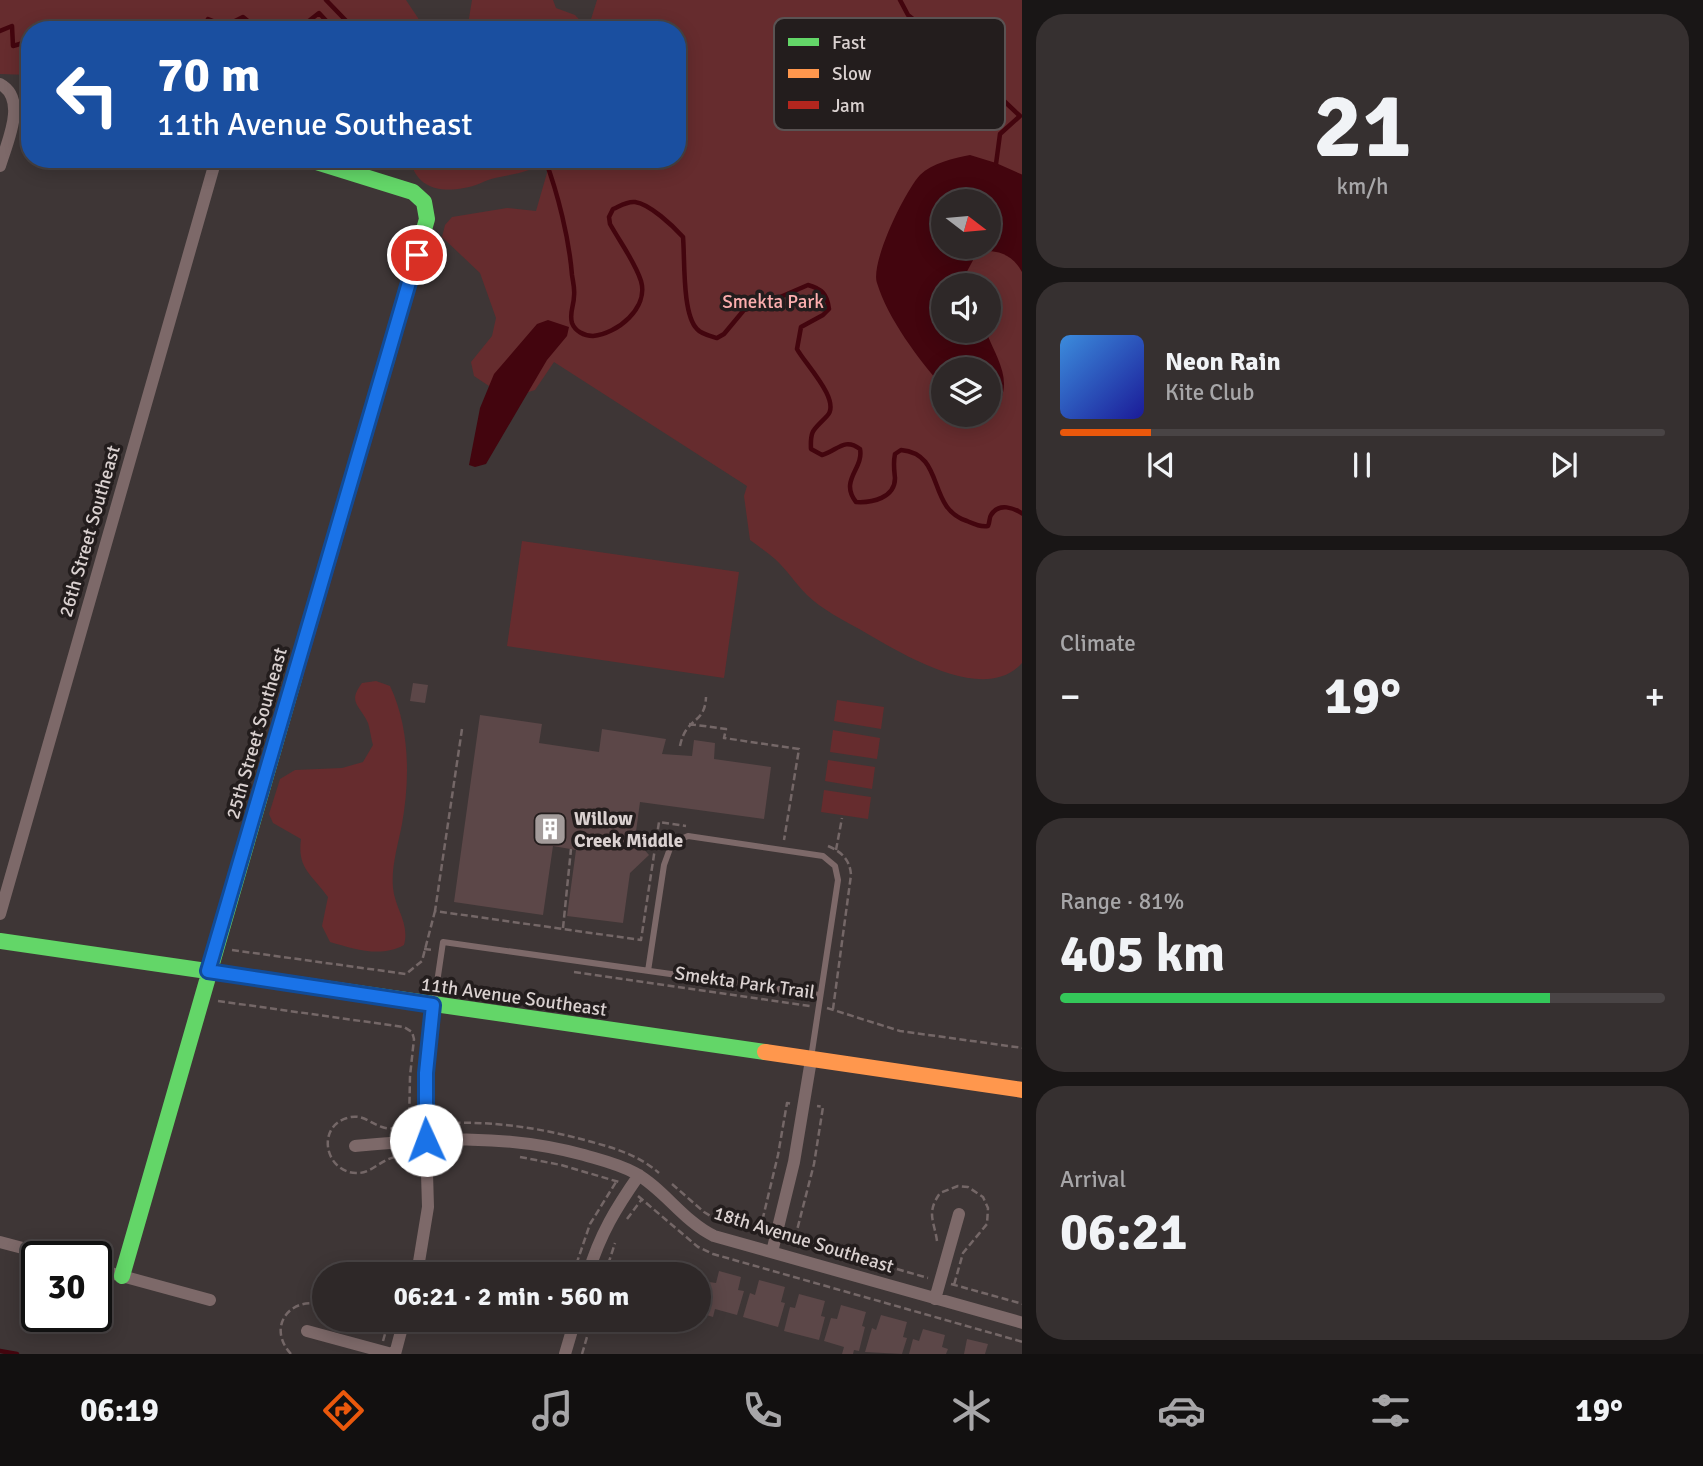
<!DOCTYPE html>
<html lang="en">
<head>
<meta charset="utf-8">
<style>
  body { margin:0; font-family:Signika,sans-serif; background:#363030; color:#f1f3f6; height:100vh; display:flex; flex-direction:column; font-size:26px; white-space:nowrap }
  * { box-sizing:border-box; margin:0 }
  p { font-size:23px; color:#a7a6a8 }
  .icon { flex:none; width:38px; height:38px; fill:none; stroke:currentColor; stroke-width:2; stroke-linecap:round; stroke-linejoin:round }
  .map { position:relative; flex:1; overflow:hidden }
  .details { display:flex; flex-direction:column; gap:14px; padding:14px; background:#191616; width:681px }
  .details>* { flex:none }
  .top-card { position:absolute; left:21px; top:21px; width:665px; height:147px; border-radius:28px; box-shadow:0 4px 18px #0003,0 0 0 2px #494445; background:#1a4fa0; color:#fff; overflow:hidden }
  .needle { width:46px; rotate:106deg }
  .controls { position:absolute; left:931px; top:189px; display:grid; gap:14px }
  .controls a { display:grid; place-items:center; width:70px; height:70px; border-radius:50%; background:#2e2828; box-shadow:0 4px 18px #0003,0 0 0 2px #494445; font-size:35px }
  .speed { position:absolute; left:21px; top:1241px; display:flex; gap:14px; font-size:35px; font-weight:700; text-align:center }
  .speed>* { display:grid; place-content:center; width:91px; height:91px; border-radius:50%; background:#2e2828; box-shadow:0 4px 18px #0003,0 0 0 2px #494445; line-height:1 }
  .speed .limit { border:4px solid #111; border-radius:10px; background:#fff; color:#111 }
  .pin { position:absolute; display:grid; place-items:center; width:60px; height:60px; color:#fff; margin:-30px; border:4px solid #fff; border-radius:50%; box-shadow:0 2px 7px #0007 }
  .me { position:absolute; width:77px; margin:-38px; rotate:358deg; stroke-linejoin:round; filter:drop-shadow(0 0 5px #0008) }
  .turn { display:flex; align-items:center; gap:24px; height:147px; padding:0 21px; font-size:32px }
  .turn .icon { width:91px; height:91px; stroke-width:2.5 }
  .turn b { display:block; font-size:49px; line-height:60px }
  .big { font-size:52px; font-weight:700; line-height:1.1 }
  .details .card { flex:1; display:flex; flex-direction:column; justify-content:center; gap:10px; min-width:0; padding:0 24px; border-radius:28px; background:#363030 }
  .details .dial { align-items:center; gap:0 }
  .dial b { font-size:91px; line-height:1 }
  .song { display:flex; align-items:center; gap:21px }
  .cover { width:84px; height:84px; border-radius:10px; background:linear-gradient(135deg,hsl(210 70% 55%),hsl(240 70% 35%)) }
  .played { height:7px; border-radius:4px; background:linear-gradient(90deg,#ea580c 15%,#494445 15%) }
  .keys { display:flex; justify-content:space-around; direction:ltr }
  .heat { display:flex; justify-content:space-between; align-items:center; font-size:38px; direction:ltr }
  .charge { height:10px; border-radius:5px; background:linear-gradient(90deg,#34c759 81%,#494445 0) }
  .trip { position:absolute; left:312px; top:1262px; width:399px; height:70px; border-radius:35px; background:#2e2828; box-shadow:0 4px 18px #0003,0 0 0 2px #494445; font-weight:700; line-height:70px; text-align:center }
  .dock { display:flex; height:112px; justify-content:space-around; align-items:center; background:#121010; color:#a7a6a8 }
  .dock .icon { width:49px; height:49px }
  .dock .selected { color:#ea580c }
  .dock b { font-size:32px; color:#f1f3f6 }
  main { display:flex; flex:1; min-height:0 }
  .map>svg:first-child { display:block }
  .green { fill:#662c2e; fill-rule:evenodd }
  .water { fill:#43050e; fill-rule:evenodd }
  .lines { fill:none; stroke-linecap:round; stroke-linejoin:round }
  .stream { stroke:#43050e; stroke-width:4.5 }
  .building { fill:#5c4748 }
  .path { stroke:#746767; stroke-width:2.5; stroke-dasharray:7 3.5; stroke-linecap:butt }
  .lane { stroke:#7d6969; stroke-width:6 }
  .street { stroke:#7d6969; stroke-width:12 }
  .fast { stroke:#63d668; stroke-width:16 }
  .slow { stroke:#ff974d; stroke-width:16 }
  .jam { stroke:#b3261e; stroke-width:16 }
  .route-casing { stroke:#114b97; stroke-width:18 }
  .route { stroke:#1a73e8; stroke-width:12 }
  .labels { text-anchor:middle; stroke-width:7; stroke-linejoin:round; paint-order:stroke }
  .park-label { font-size:19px; fill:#fcaeae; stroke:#231d1d }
  .street-label { font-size:19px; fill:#dad1d0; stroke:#231d1d }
  .poi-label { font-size:19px; font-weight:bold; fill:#dad1d0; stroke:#231d1d; text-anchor:start }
  .key { fill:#231d1d; stroke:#5a5353; stroke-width:2 }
  .key-label { font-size:19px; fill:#dad1d0 }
</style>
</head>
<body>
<main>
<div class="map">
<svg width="1023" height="1354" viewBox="0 0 1023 1354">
  <rect width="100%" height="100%" fill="#3e3636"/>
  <path class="green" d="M0,0H406L418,18L422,30H30V75L0,74Z
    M472,0H553L556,8L575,15L588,29L597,0H1022V663C984,706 899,652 861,630C843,620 823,610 807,595C796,584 787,570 775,559C767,552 758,546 750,540L744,496L747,486L554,362L535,390L522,394L492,388L474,376L471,362L492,336L496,318L480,273L442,237L445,225L452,217L507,208L536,211L551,159H677V30H467ZM943,201H989V247H943ZM943,285H989V331H943ZM943,369H989V415H943Z
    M410,159H545C533,173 512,174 495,178C485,180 475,187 464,188C438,193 416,187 410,159Z
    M522,541L739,572L724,678L507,646Z
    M376,681L390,686C410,728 410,780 402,824C398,845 391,867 393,888C395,909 410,923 404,945C381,958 354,949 330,942L322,926L328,897C312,874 297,869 301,839L273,823L269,814L280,779L295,770L342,768L363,762L373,745C371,738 370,729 368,723C360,705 347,703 362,683Z
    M837,700L884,707L881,729L834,721Z
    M833,730L880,738L877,759L830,752Z
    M828,760L875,767L872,789L825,781Z
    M824,790L871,797L868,819L821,812Z"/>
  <path class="water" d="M970,155L996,163L1023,175L1022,272C1012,254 998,250 978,251L964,277L965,285H943V331H986C998,363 1017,383 991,416L981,418L974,415H989V369H943V387C919,360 888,319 877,283C870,263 905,191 920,175C932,163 954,158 970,155ZM943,201H989V247H943Z
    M548,320L569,327L567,336L547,360L486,464L475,467L469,465L480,408L494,374L537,324Z"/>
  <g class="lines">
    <path class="stream" d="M326,0L355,30
      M900,0L908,15L984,76L992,95L1003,100L1020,116L1000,134L996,164
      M202,30L208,19L225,26L243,17L259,30
      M285,30L292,22L305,24L319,13L332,27L347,24
      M0,31L12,26L13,46L30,41
      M545,159C558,194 569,238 572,275C573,282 575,289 574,296C574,306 569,313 572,323C575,331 584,336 593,336C617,334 649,308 641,281C635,262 620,242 610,224L609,217L613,209C620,206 627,201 635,202C650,204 673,226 683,237C685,259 682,314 697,329C701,334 710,336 717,338L724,334L744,310L762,305L808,285C822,289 827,294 829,309L823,315L801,327L797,349C805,364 842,401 827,416C814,430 810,429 811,449L822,455C837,451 844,437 860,449C864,469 839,480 856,502C872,503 895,498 895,478C894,469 893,463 895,454L901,450C946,454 926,508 967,521C974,524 980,527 988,526C990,522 989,518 991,515C999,502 1014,508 1023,514
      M0,1351L17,1354"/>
  </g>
  <path class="building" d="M413,683L428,685L425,703L410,701Z
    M480,715L542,724L539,743L599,752L602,729L666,739L662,754L692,756L694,740L715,743L714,759L771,767L764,819L640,802L635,839L649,855L630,873L623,923L567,916L576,850L553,846L543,915L454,902Z
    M719,1271L741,1277L738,1290L744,1291L737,1315L715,1309L713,1317L700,1313L709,1282L716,1283Z
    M759,1280L785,1287L781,1302L785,1303L778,1327L743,1317L750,1293L755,1295Z
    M799,1294L825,1301L821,1316L825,1317L819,1340L784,1331L790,1307L795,1308Z
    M841,1305L866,1312L862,1326L865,1327L859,1351L854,1350L853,1354H842L844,1347L824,1341L831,1318L837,1319Z
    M881,1315L907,1322L903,1337L907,1338L902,1354L865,1352L872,1328L876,1330Z
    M923,1329L945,1335L942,1347L948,1349L946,1354H909L913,1339L919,1341Z
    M967,1339L988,1344L985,1354H964Z"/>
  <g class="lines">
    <path class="path" d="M689,724L726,729L724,738L799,749L784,840
      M462,729L435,911L641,940L659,822L686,826
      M680,746C686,716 705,725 706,697
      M828,846C842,852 850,860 851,875L833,1009
      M836,850L842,818
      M563,928L571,849
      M424,949L433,950
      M232,950L406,974L422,961L435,911
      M574,972L810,1006
      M218,1001L404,1027L412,1032L414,1039L410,1076L409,1127C401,1128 391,1130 382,1127C369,1123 362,1113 347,1118C316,1127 325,1172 356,1173C371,1174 380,1160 395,1157
      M827,1008L900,1031L1023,1048
      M443,1123C495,1121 542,1128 592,1142C617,1149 638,1155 659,1173
      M412,1155L413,1169
      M520,1157L561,1165L619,1182
      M672,1184L704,1212L719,1221L763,1230
      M638,1196L698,1247L713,1254L1023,1342
      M627,1219L642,1199
      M760,1230L778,1155L787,1103L793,1104
      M786,1237L928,1278
      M795,1238L814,1164L823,1107L817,1106
      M937,1241C934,1220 926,1213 940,1193L958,1186L968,1187L983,1197L988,1208L987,1224L963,1253L954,1285
      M573,1274L590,1224L616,1182
      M605,1274L615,1243
      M951,1284L1023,1304
      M340,1320L357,1330
      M383,1341L389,1320
      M291,1354C266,1327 290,1295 324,1305
      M582,1354L592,1320"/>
    <path class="lane" d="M648,971L664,865L672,843L688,836L823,856L835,866L838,880L811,1058
      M434,1003L443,942L820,995"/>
    <path class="street" d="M0,84C28,99 7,142 0,166
      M0,914L216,159
      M355,1146C438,1139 502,1133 584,1155C601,1160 619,1164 635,1173C664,1189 683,1221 714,1236L1023,1323
      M0,1242L53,1256
      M772,1252L794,1162L811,1060
      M96,1269L210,1300
      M417,1274L428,1207L425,1105L433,1005
      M588,1274C600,1234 616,1208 639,1175
      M935,1299L959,1214
      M307,1331L392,1354
      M395,1354L404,1320
      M565,1354L575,1320"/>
    <path class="fast" d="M307,159L413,192L424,202L427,219L385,366
      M0,941L765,1052
      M122,1276L295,675"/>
    <path class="slow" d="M765,1052L1023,1090"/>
    <path class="jam" d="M295,675L385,366"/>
  </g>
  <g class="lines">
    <defs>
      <path id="route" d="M417,255L208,971L433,1005L426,1073V1140"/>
    </defs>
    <use href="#route" class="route-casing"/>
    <use href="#route" class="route"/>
  </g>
  <defs>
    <symbol id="building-square" viewBox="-11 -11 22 22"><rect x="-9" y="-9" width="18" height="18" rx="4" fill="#a39b9a" stroke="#231d1d"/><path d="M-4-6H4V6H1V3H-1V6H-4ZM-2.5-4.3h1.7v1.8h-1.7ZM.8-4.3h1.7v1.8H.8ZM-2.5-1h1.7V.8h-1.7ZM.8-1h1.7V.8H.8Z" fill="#fff"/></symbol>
  </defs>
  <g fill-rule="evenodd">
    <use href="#building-square" x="531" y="810" width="38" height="38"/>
  </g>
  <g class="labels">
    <g class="park-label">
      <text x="773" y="308">Smekta Park</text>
    </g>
    <g class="street-label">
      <text transform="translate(89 531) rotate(-74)" y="7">26th Street Southeast</text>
      <text transform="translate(256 733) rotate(-74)" y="7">25th Street Southeast</text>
      <text transform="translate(745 982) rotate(8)" y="7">Smekta Park Trail</text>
      <text transform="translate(514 996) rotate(8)" y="7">11th Avenue Southeast</text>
      <text transform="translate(804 1239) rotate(17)" y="7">18th Avenue Southeast</text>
    </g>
    <g class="poi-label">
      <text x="574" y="825">Willow<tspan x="574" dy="22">Creek Middle</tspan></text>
    </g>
  </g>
  <rect x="774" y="18" width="231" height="112" rx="10" class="key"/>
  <rect x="788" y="38" width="31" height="8" fill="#63d668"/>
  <rect x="788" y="69" width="31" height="9" fill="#ff974d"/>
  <rect x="788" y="101" width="31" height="8" fill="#b3261e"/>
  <g class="key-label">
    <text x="832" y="49">Fast</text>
    <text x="832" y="80">Slow</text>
    <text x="832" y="112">Jam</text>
  </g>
</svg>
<div class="controls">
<a><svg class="needle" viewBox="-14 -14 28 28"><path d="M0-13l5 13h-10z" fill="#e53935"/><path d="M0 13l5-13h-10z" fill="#a7a6a8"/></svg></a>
<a><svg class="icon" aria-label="sound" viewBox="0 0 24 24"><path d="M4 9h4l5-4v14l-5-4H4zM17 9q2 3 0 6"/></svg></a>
<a><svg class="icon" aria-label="layers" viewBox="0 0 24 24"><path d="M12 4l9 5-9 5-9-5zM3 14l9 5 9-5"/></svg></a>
</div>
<div class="speed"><div class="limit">30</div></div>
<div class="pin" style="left:417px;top:255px;background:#d93025"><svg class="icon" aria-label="arrive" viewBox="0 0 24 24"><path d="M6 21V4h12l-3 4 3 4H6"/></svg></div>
<svg class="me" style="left:426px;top:1140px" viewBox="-20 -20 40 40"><circle r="19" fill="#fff"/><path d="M0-13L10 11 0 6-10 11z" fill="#1a73e8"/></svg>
<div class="trip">06:21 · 2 min · 560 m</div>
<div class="top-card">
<div class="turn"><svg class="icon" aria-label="left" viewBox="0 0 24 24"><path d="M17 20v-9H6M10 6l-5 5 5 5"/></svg><div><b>70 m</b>11th Avenue Southeast</div></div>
</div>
</div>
<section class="details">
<div class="card dial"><b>21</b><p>km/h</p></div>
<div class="card">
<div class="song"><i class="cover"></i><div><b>Neon Rain</b><p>Kite Club</p></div></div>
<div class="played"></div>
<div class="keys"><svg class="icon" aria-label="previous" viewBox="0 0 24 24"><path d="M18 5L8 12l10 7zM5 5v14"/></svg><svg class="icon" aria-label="pause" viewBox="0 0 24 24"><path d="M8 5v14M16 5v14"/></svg><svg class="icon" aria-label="next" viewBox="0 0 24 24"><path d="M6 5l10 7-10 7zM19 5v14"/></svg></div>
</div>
<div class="card"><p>Climate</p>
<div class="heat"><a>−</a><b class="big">19°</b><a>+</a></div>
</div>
<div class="card"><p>Range · 81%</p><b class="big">405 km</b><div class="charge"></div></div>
<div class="card"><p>Arrival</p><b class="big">06:21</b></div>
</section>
</main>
<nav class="dock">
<b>06:19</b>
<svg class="icon selected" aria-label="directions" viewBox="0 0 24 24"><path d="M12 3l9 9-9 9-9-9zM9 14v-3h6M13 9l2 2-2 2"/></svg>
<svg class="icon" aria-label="music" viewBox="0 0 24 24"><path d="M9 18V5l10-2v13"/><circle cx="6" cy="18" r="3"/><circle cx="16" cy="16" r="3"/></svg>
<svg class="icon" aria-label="phone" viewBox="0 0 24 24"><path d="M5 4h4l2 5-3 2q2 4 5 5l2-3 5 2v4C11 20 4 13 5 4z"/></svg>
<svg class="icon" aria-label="climate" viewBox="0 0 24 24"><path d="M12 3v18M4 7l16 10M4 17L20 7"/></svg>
<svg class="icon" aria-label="car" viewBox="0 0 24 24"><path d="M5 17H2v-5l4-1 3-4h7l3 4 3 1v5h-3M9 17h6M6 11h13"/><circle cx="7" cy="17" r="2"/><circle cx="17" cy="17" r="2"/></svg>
<svg class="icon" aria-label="filters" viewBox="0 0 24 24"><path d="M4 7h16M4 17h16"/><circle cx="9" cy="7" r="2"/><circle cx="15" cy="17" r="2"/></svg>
<b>19°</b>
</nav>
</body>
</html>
